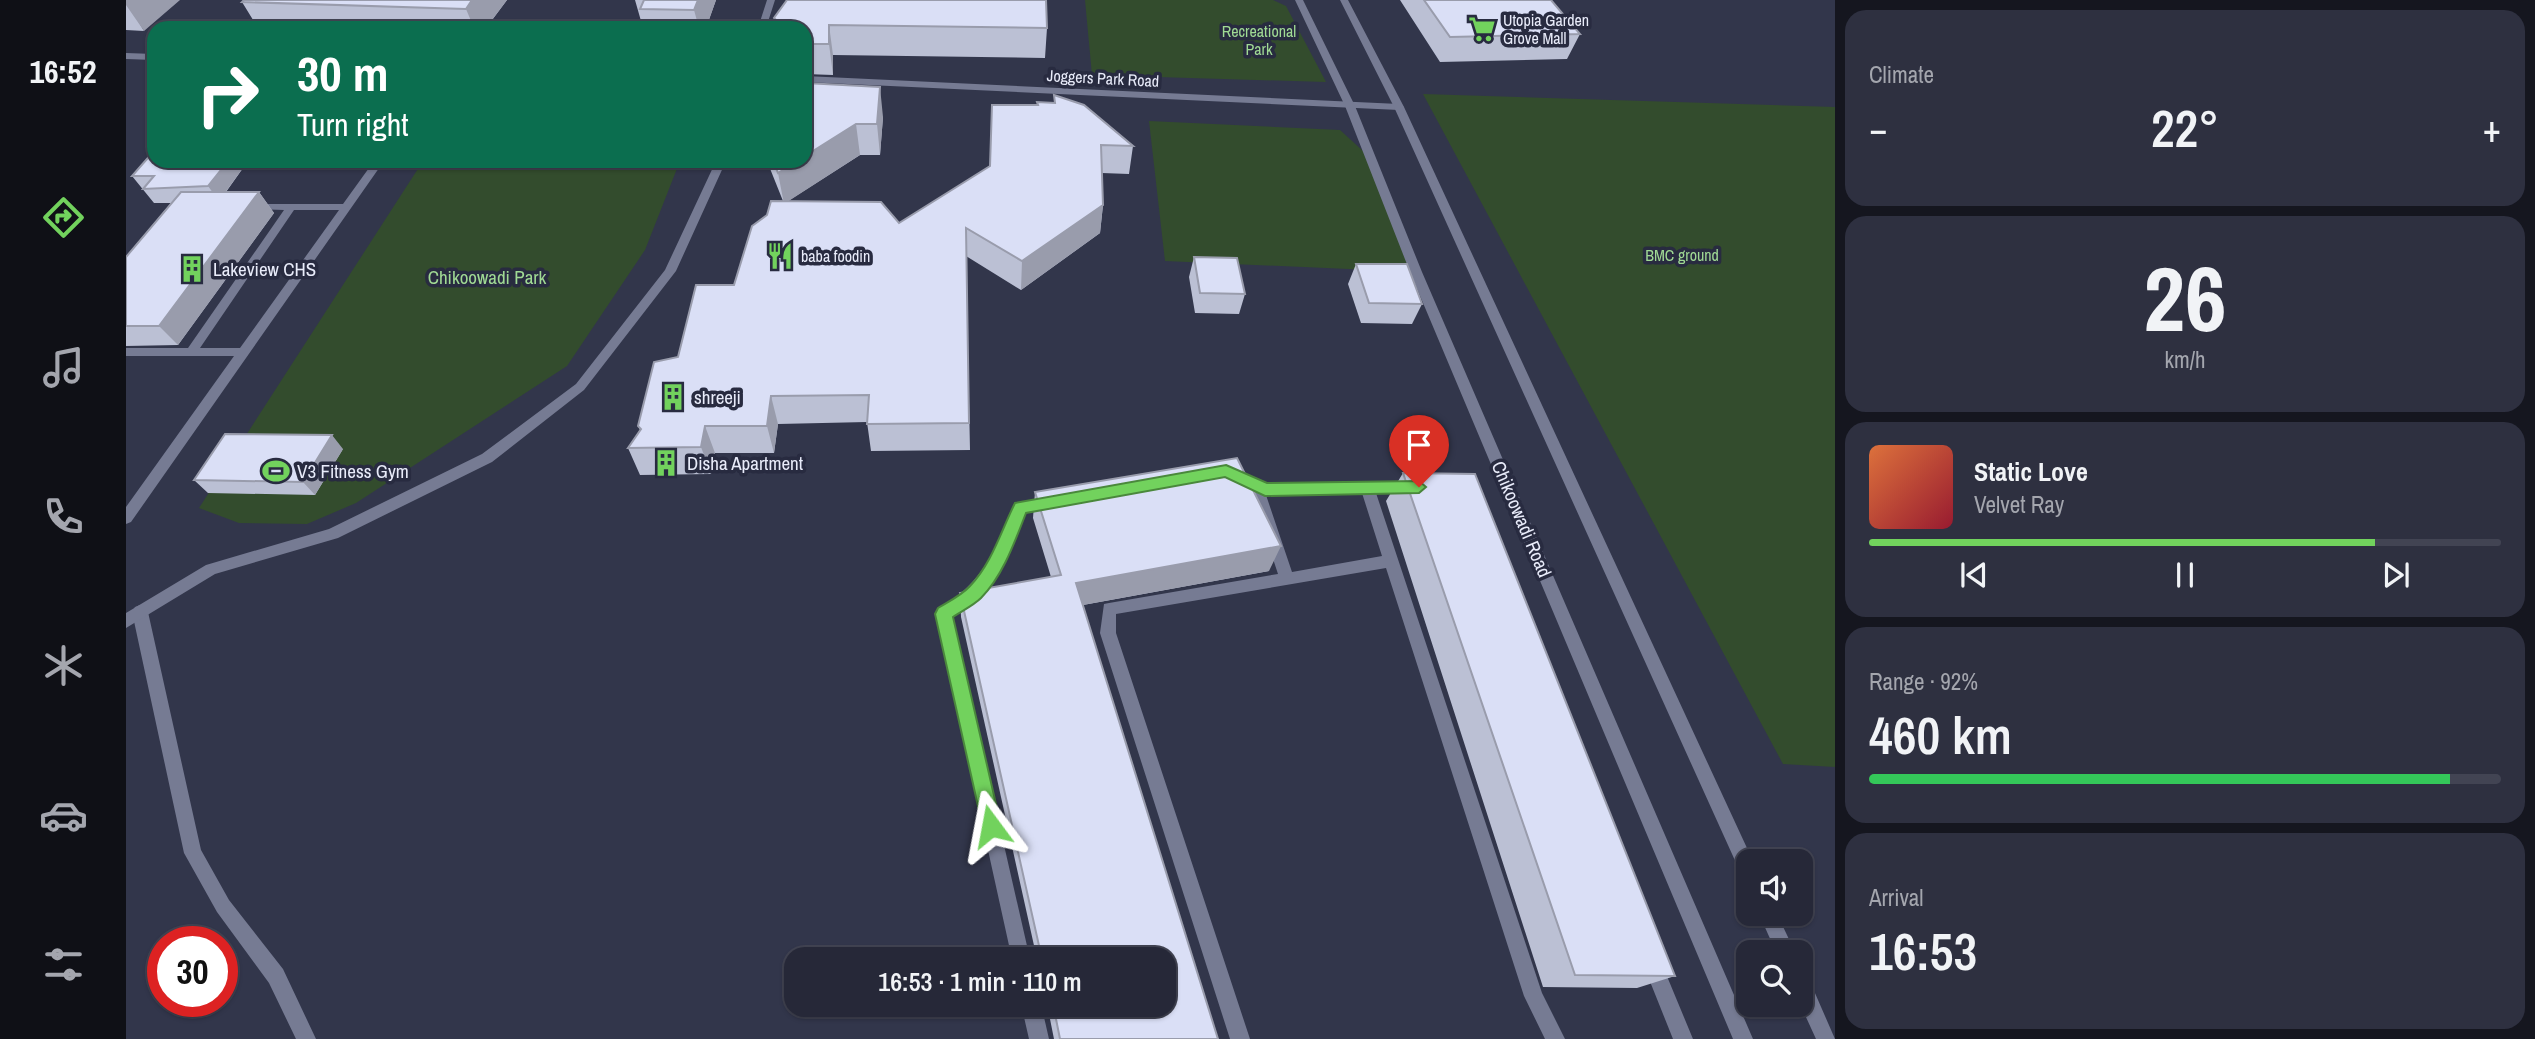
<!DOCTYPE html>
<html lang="en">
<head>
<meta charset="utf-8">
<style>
  body { margin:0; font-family:"Archivo Narrow",sans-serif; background:#2e3040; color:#f1f3f6; height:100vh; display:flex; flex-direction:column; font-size:26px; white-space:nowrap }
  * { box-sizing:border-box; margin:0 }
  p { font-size:23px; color:#a4a6ae }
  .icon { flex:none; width:38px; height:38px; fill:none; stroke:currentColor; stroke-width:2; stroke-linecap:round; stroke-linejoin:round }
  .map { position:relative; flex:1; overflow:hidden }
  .drawer { display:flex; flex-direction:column; gap:10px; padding:10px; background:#15161f; width:700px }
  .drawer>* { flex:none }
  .hud { position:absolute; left:21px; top:21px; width:665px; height:147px; border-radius:21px; box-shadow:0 2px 5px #0004,0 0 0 2px #424453; background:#0b6e4f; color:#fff; overflow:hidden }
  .tools { position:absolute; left:1610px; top:849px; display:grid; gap:14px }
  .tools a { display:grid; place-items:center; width:77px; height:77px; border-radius:14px; background:#262838; box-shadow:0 2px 5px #0004,0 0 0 2px #424453; font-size:35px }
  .speed { position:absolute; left:21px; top:926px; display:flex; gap:14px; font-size:35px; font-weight:700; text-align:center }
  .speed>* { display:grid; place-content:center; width:91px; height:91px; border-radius:50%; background:#262838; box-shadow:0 2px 5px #0004,0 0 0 2px #424453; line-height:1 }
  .speed .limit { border:10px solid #d22; background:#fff; color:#111 }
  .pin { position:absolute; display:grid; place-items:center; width:60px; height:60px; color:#fff; margin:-72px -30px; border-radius:50% 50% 50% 0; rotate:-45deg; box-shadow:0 0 7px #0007 }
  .pin .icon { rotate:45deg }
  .me { position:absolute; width:77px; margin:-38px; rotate:347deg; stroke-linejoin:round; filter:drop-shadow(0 0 5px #0008) }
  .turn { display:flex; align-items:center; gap:24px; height:147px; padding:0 35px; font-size:32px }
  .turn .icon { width:91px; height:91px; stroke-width:2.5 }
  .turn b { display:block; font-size:49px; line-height:60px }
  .big { font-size:52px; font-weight:600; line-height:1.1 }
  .drawer .card { flex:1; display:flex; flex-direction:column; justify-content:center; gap:10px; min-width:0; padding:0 24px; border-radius:21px; background:#2e3040 }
  .drawer .dial { align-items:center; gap:0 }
  .dial b { font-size:91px; line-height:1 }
  .song { display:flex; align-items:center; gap:21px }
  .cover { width:84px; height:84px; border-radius:10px; background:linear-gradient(135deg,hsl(20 70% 55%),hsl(350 70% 35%)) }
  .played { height:7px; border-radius:4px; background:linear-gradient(90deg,#72d25d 80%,#424453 80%) }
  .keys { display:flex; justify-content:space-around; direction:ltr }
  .heat { display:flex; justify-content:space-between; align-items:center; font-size:38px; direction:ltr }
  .charge { height:10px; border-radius:5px; background:linear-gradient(90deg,#34c759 92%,#424453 0) }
  .trip { position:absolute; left:658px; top:947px; width:392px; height:70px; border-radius:21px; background:#262838; box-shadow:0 2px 5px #0004,0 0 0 2px #424453; font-weight:600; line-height:70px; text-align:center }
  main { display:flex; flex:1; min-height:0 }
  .dock { display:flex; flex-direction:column; width:126px; justify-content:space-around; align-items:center; background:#0f1016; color:#a4a6ae }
  .dock .icon { width:49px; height:49px }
  .dock .active { color:#72d25d }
  .dock b { font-size:32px; color:#f1f3f6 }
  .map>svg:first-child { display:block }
  .green { fill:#334c2d }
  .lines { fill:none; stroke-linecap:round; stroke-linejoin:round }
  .service { fill:#767b93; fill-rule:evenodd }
  .minor { fill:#767b93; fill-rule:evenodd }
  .tertiary { fill:#767b93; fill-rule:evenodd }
  .wall { fill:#bbc0d4 }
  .shaded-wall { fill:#999cac }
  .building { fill:#dadff6; stroke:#999cac; stroke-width:2 }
  .route { fill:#72d25d; stroke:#4a883c; stroke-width:2 }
  .labels { text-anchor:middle; stroke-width:7; stroke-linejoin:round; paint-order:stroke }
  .far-poi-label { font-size:16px; fill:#e9ecfa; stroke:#282b40; text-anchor:start }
  .far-park-label { font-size:16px; fill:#a0da94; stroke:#282b40 }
  .far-street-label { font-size:16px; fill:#e9ecfa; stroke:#282b40 }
  .poi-label { font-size:19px; fill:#e9ecfa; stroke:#282b40; text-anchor:start }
  .park-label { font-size:19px; fill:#a0da94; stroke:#282b40 }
  .street-label { font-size:19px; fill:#e9ecfa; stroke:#282b40 }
</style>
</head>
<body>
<main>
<nav class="dock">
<b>16:52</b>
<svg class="icon active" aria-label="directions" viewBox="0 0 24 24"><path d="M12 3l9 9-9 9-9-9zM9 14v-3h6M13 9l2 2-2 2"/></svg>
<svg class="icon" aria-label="music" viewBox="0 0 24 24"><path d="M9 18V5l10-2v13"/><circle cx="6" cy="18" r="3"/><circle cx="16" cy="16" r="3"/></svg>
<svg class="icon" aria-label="phone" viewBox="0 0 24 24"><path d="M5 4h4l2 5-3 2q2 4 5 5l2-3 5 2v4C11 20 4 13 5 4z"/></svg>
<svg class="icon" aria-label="climate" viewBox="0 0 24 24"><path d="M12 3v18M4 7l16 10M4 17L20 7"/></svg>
<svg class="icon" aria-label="car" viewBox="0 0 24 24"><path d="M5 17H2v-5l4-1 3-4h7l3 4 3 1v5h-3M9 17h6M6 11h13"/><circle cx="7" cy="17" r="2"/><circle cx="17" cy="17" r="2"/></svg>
<svg class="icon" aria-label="filters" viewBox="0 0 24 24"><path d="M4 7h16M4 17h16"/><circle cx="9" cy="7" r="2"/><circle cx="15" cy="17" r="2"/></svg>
</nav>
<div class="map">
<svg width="1709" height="1039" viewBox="0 0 1709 1039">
  <rect width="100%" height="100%" fill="#32364b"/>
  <path class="green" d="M959,0H1147L1160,6L1200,82L966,75Z
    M1297,94L1709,107V767L1657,764Z
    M1023,121L1214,130L1237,151L1290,272L1039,261Z
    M297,161H554L519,250L441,366L230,503L181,524L113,523L73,508Z"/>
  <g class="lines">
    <path class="service" d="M14,605L19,607L22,612L75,850L103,900L157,969L190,1039H170L143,983L91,912L58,853L6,612L9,607Z"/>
    <path class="minor" d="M641,0H649L640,28H632Z
      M0,53L28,54V60L0,59Z
      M679,76L1273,104L1278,107L1273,110L679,82Z
      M248,161H258L5,522L0,524V507L108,356H0V348H62L158,210L127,209L122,206L123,204H217ZM168,210H213L114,348H74Z
      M590,161H600L550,271L458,390L366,462L212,538L89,574L0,628V613L80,565L203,529L356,454L450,384L539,270Z
      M1107,469L1141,485L1291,483L1293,487L1291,491L1286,492L1250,493L1416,993L1439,1039H1419L1398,996L1260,568L990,614V633L1124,1039H1104L974,633L978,604L983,603L1152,574L1124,489L1102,478L1100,474ZM1236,493L1256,556L1166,572L1140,495Z
      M926,496L931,498L933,502L931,506L899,513C884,555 865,592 826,617L904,959H886L810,614L813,609C861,579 866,552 889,504Z
      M1526,955L1533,957L1567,1039H1547L1517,964L1519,957Z
      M895,1004H915L923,1039H903Z"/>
    <path class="tertiary" d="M1169,0H1177L1229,106L1296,272L1627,1039H1607L1284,272L1219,106Z
      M1214,0H1222L1278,107L1627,861H1622V879L1616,876L1268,107Z
      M1633,914H1651L1669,952H1650Z
      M1675,974L1682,977L1709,1039H1690L1674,1004Z"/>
  </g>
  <path class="wall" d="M0,0L18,31L0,30Z
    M118,0H381L360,28H132L116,2Z
    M509,0H590L580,28H517Z
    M1274,0H1425L1454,34L1441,59L1314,62Z
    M648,18L921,28L919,58L707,55V75L679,74V28H650Z
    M679,83L757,117L754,155H734L662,201L773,223L864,166L911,105L928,103V95L1007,146L1003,174L976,173L977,205L974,233L895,290L840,256L844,450L745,451L741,422L652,424L648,453H589L585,474L514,475L502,448L514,430L512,426L552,357L608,285L641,215L657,201L641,161H679Z
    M28,161H122L100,192H133L148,213L52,345L0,346V257L45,203H28L6,176Z
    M1068,257L1119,294L1113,314L1069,313L1063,277Z
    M1230,264L1296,304L1286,324L1235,323L1222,284Z
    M217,449L189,495L82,493L68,480Z
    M1277,473L1549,976L1511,988L1417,987L1260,501Z
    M909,492L1143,571L957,605L1092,1039H928L921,1004H1038V959H911L835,617L834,593L925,577L907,518Z"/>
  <path class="shaded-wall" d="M0,0H54L18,31L0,5Z
    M346,0H381L360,28H348L340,9Z
    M572,0H590L580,28H573L568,10Z
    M703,25L707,55V75L703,44Z
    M754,87L757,117L754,155L751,124Z
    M730,124L734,155L658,204L652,173L671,161H679V156Z
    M102,161H122L93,201L82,186Z
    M133,192L148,213L52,345L33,326Z
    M977,205L974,233L895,290L896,261Z
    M645,396L652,424L648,453L641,426Z
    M579,426L589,453L585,474L575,447Z
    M206,435L217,449L189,495L177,482Z
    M1155,546L1143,571L946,607L950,583Z"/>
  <path class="building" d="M118,0H346L340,9L116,2Z
    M518,0H572L568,10L514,9Z
    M661,0H920L921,28L703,25V44H679V28H658L648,18Z
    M1298,0H1425L1454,34L1324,37Z
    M679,83L754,87L751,124H730L679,156Z
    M928,95L958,105L1007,146L975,145L977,205L896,261L840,228L843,423L741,424L743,395L645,396L641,426H579L575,447L502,448L515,429L512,426L528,362L552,357L570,285H608L626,226L641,215L645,201L755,202L773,223L864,166L866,105H912L911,102L929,103Z
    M28,151V161H102L82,186L17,189L28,176H6Z
    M647,161H671L652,173Z
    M55,192H133L33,326H0V257Z
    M1068,257L1111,258L1119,294L1074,293Z
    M1230,264H1281L1296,304L1243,303Z
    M99,434L206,435L177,482L68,480Z
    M1111,458L1155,546L950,583L1092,1039H934L927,1004H1038V959H916L834,593L935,575L909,492Z
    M1277,473L1349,474L1549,976L1449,975Z"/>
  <path class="route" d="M1100,465L1141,483L1293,481L1300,487L1293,493L1139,496L1099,477L900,513C889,541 877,576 855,598C848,605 836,611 827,617L875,826L872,833L865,836L858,833L809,614L812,608C822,602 836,595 844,586C866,563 875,531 889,503Z"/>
  <defs>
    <symbol id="supermarket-bare" viewBox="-9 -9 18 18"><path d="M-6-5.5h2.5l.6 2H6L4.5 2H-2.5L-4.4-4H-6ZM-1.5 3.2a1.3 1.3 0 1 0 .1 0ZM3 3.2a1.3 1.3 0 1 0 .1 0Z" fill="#72d25d" stroke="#282b40" stroke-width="2.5" paint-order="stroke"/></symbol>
    <symbol id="restaurant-bare" viewBox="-9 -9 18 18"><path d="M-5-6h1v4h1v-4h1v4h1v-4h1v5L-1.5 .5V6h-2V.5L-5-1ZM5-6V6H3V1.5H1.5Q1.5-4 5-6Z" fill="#72d25d" stroke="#282b40" stroke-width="2.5" paint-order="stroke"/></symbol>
    <symbol id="building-bare" viewBox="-9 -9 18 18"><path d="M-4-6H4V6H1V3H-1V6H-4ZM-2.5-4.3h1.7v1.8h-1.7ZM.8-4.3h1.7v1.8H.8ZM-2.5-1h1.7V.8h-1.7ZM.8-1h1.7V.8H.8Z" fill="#72d25d" stroke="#282b40" stroke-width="2.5" paint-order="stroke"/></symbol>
    <symbol id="stadium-bare" viewBox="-9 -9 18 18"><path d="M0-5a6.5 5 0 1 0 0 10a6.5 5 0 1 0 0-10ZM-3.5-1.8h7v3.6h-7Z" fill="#72d25d" stroke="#282b40" stroke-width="2.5" paint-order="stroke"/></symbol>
  </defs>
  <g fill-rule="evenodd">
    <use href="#supermarket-bare" x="1337" y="10" width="38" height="38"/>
    <use href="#restaurant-bare" x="635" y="237" width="38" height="38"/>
    <use href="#building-bare" x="47" y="250" width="38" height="38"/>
    <use href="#building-bare" x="528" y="378" width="38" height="38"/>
    <use href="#building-bare" x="521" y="444" width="38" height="38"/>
    <use href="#stadium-bare" x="131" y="452" width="38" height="38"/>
  </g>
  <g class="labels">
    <g class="far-poi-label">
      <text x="1377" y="26">Utopia Garden<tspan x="1377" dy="18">Grove Mall</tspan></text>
      <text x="675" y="262">baba foodin</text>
    </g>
    <g class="far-park-label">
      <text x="1133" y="37">Recreational<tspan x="1133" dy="18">Park</tspan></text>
      <text x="1556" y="261">BMC ground</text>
    </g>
    <g class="far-street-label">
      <text transform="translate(977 78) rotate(3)" y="6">Joggers Park Road</text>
    </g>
    <g class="poi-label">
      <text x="87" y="276">Lakeview CHS</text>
      <text x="568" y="404">shreeji</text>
      <text x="561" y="470">Disha Apartment</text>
      <text x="171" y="478">V3 Fitness Gym</text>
    </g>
    <g class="park-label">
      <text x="361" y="284">Chikoowadi Park</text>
    </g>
    <g class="street-label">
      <text transform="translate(1396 519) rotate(67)" y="7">Chikoowadi Road</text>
    </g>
  </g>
</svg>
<div class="tools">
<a><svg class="icon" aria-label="sound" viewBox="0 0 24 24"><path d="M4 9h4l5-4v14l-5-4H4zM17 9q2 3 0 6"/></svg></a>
<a><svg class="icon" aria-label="search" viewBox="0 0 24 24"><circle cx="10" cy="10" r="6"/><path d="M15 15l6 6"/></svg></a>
</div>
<div class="speed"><div class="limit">30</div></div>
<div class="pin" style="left:1293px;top:487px;background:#d93025"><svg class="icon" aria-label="arrive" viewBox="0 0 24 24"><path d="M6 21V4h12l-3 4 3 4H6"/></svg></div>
<svg class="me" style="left:865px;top:826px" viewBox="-20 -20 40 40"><path d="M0-17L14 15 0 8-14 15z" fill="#72d25d" stroke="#fff" stroke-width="4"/></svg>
<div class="trip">16:53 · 1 min · 110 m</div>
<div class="hud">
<div class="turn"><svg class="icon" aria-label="right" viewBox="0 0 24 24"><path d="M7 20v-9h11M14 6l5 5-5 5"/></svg><div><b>30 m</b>Turn right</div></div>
</div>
</div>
<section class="drawer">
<div class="card"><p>Climate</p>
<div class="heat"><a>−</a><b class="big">22°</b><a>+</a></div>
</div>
<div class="card dial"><b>26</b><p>km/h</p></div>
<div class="card">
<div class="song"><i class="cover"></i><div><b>Static Love</b><p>Velvet Ray</p></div></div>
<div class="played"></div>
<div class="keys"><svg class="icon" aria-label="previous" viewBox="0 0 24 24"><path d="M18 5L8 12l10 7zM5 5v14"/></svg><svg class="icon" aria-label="pause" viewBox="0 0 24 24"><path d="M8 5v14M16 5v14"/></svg><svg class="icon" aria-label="next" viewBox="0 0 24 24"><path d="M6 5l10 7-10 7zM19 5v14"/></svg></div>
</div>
<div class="card"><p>Range · 92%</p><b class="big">460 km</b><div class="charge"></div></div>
<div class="card"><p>Arrival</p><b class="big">16:53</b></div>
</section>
</main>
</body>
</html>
